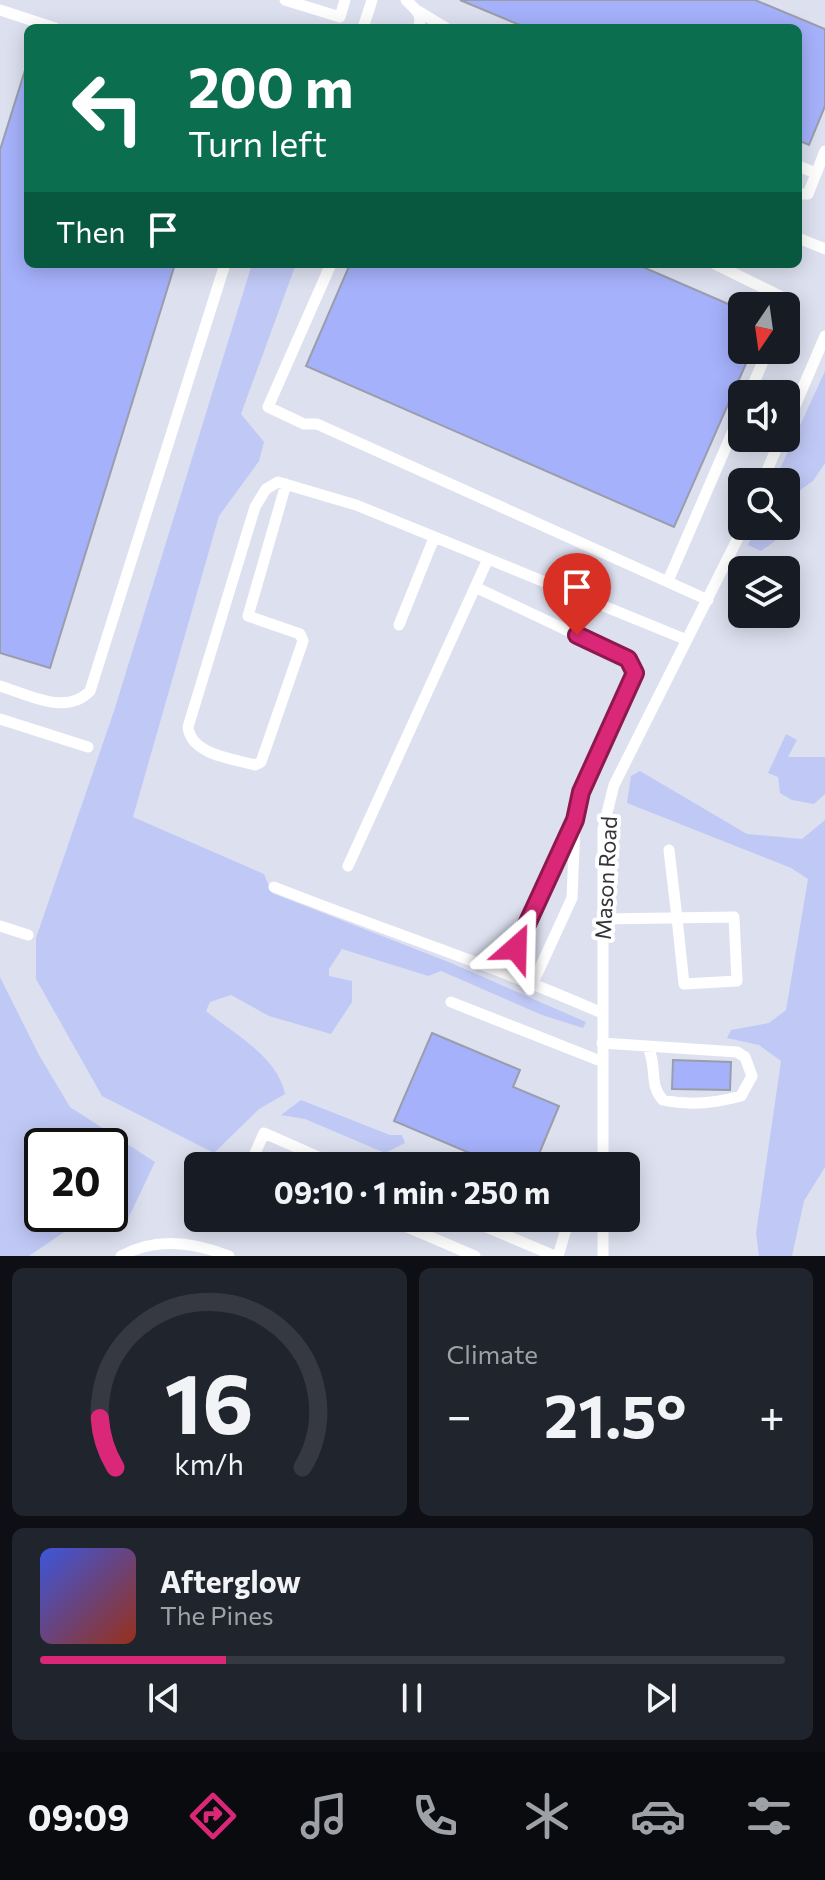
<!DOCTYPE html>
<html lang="en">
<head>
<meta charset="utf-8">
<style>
  body { margin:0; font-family:Commissioner,sans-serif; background:#20242c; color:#f1f3f6; height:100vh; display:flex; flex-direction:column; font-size:30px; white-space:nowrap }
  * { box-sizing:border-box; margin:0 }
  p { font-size:26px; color:#9ea1a6 }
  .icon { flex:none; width:44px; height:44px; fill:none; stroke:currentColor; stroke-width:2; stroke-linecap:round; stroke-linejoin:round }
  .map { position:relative; height:1256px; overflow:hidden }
  .drawer { display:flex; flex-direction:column; gap:12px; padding:12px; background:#0d0f14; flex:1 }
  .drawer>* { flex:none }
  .top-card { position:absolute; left:24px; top:24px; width:778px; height:244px; border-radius:12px; box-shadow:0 4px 20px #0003; background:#0b6e4f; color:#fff; overflow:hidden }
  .needle { width:52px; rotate:193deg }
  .buttons { position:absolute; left:728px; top:292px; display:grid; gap:16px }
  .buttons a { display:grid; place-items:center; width:72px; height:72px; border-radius:12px; background:#171b24; box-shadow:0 4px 20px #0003; font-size:40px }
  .speed { position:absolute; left:24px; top:1128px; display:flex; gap:16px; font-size:40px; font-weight:700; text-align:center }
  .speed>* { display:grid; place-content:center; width:104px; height:104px; border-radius:50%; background:#171b24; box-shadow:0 4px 20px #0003; line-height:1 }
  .speed .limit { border:4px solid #111; border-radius:12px; background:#fff; color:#111 }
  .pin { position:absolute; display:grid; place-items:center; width:68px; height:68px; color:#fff; margin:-82px -34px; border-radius:50% 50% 50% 0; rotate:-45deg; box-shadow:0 0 8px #0007 }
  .pin .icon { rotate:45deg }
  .me { position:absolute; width:88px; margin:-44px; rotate:25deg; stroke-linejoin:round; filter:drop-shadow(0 0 6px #0008) }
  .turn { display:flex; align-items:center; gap:28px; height:168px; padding:0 32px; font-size:36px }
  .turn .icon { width:104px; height:104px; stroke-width:2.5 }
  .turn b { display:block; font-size:56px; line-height:68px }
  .then { display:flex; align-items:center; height:76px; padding:0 32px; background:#0003; gap:16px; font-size:30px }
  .big { font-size:60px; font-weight:700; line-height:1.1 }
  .drawer .card { flex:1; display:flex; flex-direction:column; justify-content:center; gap:12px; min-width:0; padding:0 28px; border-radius:12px; background:#20242c }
  .drawer .dial { align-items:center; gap:0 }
  .dial svg { height:208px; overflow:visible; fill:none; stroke:#363941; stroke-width:7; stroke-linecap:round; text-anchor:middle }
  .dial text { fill:#f1f3f6; stroke:none }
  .song { display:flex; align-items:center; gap:24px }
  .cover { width:96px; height:96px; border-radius:12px; background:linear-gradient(135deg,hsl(230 70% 55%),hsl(10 70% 35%)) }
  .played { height:8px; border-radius:4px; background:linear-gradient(90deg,#db2777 25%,#363941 25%) }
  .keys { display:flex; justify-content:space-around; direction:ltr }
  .heat { display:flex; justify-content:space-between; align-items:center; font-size:44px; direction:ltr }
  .drawer .tiles { flex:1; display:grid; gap:12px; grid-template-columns:1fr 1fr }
  .card:last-child { grid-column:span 2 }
  .trip { position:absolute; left:184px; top:1152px; width:456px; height:80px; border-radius:12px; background:#171b24; box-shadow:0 4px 20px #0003; font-weight:700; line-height:80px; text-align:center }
  .dock { display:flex; height:128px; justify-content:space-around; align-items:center; background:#090b0e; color:#9ea1a6 }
  .dock .icon { width:56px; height:56px }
  .dock .on { color:#db2777 }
  .dock b { font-size:36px; color:#f1f3f6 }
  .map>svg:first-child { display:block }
  .green { fill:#c0c9f6; fill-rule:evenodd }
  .building { fill:#a5b1fb; stroke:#9a9daa; stroke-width:2 }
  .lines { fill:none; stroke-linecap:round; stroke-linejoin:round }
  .minor { stroke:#fff; stroke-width:11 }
  .route-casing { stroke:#8e194d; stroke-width:20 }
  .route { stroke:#db2777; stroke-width:14 }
  .labels { text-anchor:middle; stroke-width:8; stroke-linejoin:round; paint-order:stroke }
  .street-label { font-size:22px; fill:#333439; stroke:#fff }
</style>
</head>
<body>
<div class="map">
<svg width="825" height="1256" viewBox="0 0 825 1256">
  <rect width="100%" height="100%" fill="#dde0ef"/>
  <path class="green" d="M252,264H296L241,414L264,442L259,461L219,516L133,817L264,874L272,893L451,963L586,1022L583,1028L542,1015L441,971L428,976L342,949L329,969V976L352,981V1002L331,1034L269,1016L231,995L210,1002L206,1011C234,1034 278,1057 285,1094L259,1109L214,1153L102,1096L36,979V938L114,711Z
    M825,371V463L813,481L786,500V482H774Z
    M756,526H781L775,541L761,551L748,545Z
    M786,734L797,740L788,757H825V794L814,804L792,800L780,793L778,777L768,773Z
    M640,771L747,834L802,839L825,820V1167L804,1201L792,1256H759L756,1233L781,1061L759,1045L727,1038L731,1030L769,1023L786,1010L808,879L791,868L627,803L631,776Z
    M0,977L39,1055L70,1107L155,1162L126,1223L79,1222L29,1256H0ZM110,1146V1214H42V1146Z
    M301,1100L390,1135H402L405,1143L385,1153L305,1119L281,1115Z"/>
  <path class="building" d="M460,0H755L825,29V106L809,145L798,140V28H527Z
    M26,67L28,264H175L50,668L0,653V150Z
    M350,264H636L742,310V350H752L674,527L306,366Z
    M432,1033L520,1070L513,1087L559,1106L534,1166H481L484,1159L394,1121Z
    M673,1060L731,1062L730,1090L672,1089Z"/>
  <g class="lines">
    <path class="minor" d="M285,0L340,17L345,0
      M406,0C415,9 424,15 418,28
      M0,10L55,28
      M418,11L446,28
      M363,28L372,0
      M798,166L816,173
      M798,194H808L825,151
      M798,238L825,249
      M331,264L268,407L304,424H317L708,600
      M715,264L780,296L786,306
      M749,394L768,350
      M786,427L825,336
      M762,482L781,438
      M286,484L248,616L300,634L303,641L261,762L255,765C234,759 191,755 188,727L255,507L266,489L278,482L356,505L687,640
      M668,581L742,410
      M475,587L628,659L635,668L581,792L575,820L505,973
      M399,625L434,538
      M0,686C29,695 66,716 90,691L225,264
      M0,719L88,747
      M348,866L488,559
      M274,887C383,930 495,966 602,1013
      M602,919C646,918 690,918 734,917L737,981L684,984L677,918L669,850
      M0,926L28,935
      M533,983L572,898L575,824
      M451,1002L603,1062
      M602,1043L737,1052L745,1057L752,1076L741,1096C716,1103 690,1106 663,1100C648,1085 658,1064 647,1046
      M265,1166L252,1160L264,1133L339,1166
      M402,1166L406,1158L425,1166
      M546,1166L551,1162L564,1166
      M603,1166V829L614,785L744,526
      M386,1218L475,1256
      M465,1218L555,1256
      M548,1218L567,1226L558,1256
      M603,1218V1256
      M121,1256C155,1237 194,1242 229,1256"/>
  </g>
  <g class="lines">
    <defs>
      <path id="route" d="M516,948L575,820L581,792L635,673L628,659L577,635"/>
    </defs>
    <use href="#route" class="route-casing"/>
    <use href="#route" class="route"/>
  </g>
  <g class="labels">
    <g class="street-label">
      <text transform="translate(606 878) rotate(-87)" y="8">Mason Road</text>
    </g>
  </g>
</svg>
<div class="buttons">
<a><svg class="needle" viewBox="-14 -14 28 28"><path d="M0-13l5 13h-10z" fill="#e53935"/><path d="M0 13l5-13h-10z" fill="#9ea1a6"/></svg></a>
<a><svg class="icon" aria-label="sound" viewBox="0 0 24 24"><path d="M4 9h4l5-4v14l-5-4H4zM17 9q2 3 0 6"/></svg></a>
<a><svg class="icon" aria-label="search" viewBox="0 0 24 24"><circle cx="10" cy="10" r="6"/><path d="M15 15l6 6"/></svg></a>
<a><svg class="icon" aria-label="layers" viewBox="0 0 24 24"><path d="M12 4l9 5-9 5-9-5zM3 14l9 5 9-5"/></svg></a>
</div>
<div class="speed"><div class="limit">20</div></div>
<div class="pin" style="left:577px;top:635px;background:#d93025"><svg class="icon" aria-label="arrive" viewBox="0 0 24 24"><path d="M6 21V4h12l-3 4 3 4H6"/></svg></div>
<svg class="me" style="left:516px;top:948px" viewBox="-20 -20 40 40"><path d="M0-17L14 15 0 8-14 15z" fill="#db2777" stroke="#fff" stroke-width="4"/></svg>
<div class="trip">09:10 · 1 min · 250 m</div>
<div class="top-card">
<div class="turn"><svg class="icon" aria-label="left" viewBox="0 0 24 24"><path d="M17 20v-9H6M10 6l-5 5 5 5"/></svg><div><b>200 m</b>Turn left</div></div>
<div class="then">Then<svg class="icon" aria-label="arrive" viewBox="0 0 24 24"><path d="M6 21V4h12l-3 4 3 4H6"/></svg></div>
</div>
</div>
<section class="drawer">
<div class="tiles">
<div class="card dial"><svg viewBox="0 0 100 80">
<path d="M14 69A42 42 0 1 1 86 69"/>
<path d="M14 69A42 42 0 0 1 8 50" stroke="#db2777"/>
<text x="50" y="56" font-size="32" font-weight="700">16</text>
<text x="50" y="72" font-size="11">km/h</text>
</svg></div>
<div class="card"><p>Climate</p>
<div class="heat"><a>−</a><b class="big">21.5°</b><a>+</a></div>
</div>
<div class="card">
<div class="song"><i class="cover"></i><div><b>Afterglow</b><p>The Pines</p></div></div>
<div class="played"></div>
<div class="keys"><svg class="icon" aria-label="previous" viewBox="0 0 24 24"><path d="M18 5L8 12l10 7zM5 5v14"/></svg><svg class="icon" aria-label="pause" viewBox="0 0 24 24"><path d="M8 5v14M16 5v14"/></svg><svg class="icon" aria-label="next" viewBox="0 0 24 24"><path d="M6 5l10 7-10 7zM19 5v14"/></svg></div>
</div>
</div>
</section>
<nav class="dock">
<b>09:09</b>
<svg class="icon on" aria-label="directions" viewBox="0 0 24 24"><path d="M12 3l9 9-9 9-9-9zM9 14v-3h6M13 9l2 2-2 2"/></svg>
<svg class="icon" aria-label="music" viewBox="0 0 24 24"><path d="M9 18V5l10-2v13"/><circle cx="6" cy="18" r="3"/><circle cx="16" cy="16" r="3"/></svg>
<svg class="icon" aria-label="phone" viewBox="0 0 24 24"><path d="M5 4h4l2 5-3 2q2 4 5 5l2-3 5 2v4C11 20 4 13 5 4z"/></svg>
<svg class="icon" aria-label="climate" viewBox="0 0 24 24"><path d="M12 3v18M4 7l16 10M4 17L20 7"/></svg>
<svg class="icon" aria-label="car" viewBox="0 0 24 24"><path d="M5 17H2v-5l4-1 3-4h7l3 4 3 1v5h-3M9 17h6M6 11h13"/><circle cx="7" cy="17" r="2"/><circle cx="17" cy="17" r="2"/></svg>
<svg class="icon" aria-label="filters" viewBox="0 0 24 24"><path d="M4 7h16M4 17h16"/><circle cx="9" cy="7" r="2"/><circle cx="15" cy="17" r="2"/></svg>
</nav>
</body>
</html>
